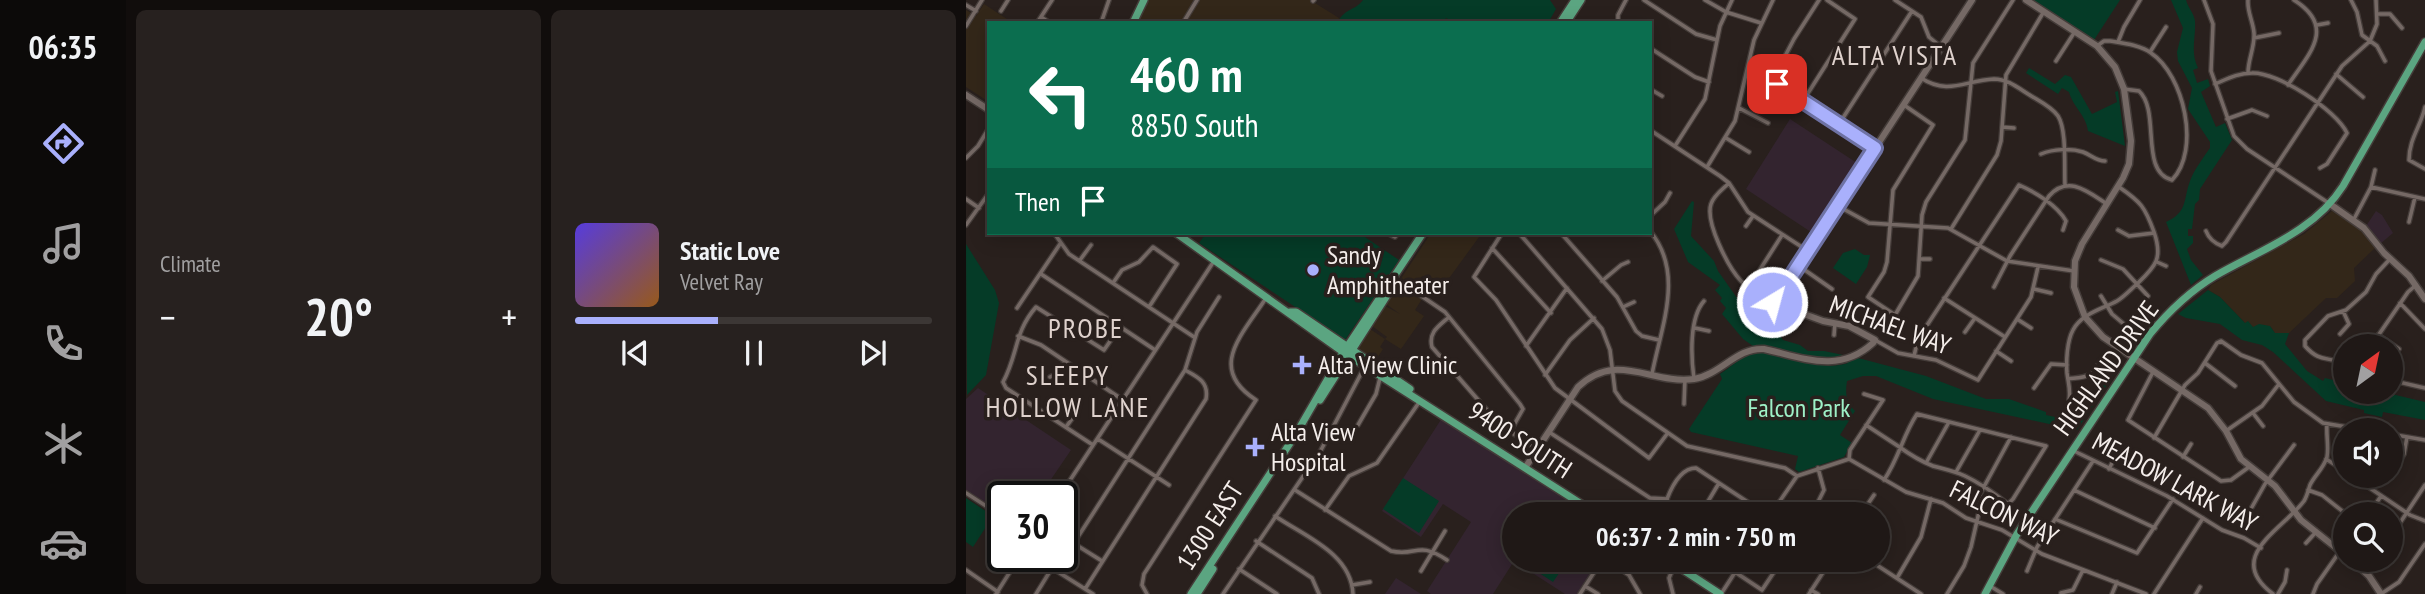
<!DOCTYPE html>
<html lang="en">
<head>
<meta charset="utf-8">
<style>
  body { margin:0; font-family:"PT Sans Narrow",sans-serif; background:#27211f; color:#f1f3f6; height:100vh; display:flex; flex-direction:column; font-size:26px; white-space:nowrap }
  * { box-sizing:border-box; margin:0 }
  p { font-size:23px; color:#a1a0a1 }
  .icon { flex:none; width:38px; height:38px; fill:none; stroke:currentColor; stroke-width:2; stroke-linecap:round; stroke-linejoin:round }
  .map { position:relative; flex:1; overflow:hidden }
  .side { display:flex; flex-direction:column; gap:10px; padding:10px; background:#110d0c; width:840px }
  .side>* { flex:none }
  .hud { position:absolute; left:21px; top:21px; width:665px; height:214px; border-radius:0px; box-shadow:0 4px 18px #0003,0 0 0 2px #3c3735; background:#0b6e4f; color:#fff; overflow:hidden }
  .needle { width:46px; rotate:33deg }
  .fabs { position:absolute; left:1367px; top:334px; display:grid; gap:14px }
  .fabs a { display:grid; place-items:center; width:70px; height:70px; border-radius:50%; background:#1f1816; box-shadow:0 4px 18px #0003,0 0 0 2px #3c3735; font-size:35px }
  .speed { position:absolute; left:21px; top:481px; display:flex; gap:14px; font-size:35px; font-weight:700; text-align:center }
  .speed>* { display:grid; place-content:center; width:91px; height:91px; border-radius:50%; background:#1f1816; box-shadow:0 4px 18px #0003,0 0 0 2px #3c3735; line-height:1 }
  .speed .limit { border:4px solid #111; border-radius:10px; background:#fff; color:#111 }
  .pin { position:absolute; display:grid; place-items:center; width:60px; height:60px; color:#fff; margin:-30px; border-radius:14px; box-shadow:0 4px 10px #0006 }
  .me { position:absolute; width:77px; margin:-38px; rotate:37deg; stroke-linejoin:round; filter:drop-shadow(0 0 5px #0008) }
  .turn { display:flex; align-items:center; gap:24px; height:147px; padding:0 28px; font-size:32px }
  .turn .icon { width:91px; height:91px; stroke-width:2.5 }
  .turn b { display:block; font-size:49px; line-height:60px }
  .then { display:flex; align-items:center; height:66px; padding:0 28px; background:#0003; gap:14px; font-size:26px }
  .big { font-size:52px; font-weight:700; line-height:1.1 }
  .side .tile { flex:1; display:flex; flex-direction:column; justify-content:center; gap:10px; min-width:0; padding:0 24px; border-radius:10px; background:#27211f }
  .song { display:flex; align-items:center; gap:21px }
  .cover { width:84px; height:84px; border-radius:10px; background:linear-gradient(135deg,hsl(250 70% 55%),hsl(30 70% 35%)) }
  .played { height:7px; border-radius:4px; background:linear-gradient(90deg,#a9b0fc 40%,#3c3735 40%) }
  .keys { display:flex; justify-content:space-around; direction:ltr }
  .heat { display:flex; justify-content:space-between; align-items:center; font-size:38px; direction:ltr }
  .side .tiles { flex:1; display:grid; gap:10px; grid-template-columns:repeat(2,1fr) }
  .trip { position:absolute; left:536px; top:502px; width:388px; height:70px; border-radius:35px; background:#1f1816; box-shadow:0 4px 18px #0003,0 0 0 2px #3c3735; font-weight:700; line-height:70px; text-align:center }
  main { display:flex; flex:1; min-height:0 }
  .tab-bar { display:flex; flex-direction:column; width:126px; justify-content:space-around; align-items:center; background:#0c0a09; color:#a1a0a1 }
  .tab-bar .icon { width:49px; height:49px }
  .tab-bar .selected { color:#a9b0fc }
  .tab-bar b { font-size:32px; color:#f1f3f6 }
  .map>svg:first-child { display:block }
  .commercial { fill:#332719 }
  .education { fill:#33242f }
  .green { fill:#053b27 }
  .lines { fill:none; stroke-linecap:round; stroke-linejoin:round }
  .street-casing { stroke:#443c39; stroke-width:6 }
  .secondary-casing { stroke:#443c39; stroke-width:9 }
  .primary-casing { stroke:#443c39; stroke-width:10 }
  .street { stroke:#756965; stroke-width:3.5 }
  .secondary { stroke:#756965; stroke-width:6 }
  .primary { stroke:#5ba581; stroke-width:7 }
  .route-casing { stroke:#6e72a4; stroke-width:18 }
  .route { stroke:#a9b0fc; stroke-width:12 }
  .poi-dot { fill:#a9b0fc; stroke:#29201d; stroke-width:2.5 }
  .labels { text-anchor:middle; stroke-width:7; stroke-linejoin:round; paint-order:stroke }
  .poi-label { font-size:26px; fill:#f5eeeb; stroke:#29201d; text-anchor:start }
  .street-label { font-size:26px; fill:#f5eeeb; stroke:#29201d }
  .park-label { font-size:26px; fill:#9ef0c7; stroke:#29201d }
  .neighbourhood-label { font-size:28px; letter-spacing:2px; fill:#dfd2cd; stroke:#29201d }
</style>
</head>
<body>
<main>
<nav class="tab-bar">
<b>06:35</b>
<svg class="icon selected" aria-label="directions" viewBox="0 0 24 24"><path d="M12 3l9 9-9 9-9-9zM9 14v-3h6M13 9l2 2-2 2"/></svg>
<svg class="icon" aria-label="music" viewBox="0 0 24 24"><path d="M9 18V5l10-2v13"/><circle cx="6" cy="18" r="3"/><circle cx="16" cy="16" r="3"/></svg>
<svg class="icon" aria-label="phone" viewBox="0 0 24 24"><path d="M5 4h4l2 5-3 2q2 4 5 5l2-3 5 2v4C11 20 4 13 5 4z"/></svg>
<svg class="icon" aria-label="climate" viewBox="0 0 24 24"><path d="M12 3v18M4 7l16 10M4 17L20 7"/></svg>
<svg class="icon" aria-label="car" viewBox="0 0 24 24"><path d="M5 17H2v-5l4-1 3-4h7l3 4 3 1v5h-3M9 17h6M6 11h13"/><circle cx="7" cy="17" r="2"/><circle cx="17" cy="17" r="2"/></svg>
</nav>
<section class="side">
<div class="tiles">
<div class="tile"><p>Climate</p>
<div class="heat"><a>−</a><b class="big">20°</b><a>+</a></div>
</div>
<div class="tile">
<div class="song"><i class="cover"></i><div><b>Static Love</b><p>Velvet Ray</p></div></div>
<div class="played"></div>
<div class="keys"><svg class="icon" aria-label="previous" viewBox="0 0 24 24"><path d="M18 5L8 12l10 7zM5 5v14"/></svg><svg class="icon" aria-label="pause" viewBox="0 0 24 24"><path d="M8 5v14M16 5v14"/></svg><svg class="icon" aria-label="next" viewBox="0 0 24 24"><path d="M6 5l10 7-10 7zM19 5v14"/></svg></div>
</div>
</div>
</section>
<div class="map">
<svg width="1459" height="594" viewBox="0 0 1459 594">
  <rect width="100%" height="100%" fill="#29201d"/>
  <path class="commercial" d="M181,0H344L373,18L371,23H170Z
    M18,4L47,23H23V95L20,100L0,87V10L10,16Z
    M1366,211L1394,227L1410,247L1388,268L1389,281L1371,298H1360L1323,333H1309L1304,326L1287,327L1280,324L1254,297L1242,290L1245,285L1338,234Z
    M465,233H516L481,281L456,276L448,289L437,281L436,277Z
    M434,285L456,299L449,310L458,316L435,349L419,339L414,347L417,349L410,360L393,349V346L404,329L419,339L421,337L406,326L419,306L434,314L420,304Z"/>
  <path class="education" d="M824,119L894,165L848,234L780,189Z
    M1410,211L1416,215L1427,233L1414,244L1400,226Z
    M12,388L105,450L73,497H37V515L0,491V399Z
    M476,418L623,514H548V560H633L611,594H599L548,561L527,594H465L461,591L505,522L477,504L455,537L416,511Z
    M430,578L455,594H419Z"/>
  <path class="green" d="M397,0H584L590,9L582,23H488L480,18L477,23H371C381,6 388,12 397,0Z
    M1067,0H1154L1128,40Z
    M1205,0H1220C1222,8 1228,13 1229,21C1230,38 1224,52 1232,68L1227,70L1231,83L1242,79L1244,86L1235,92L1250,127L1259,123L1266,140L1234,189L1233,200L1229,204L1226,229H1222V236H1227V243L1221,249L1225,260L1237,275L1225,285L1200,222C1222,212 1217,200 1224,181C1228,170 1237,158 1244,148V142L1222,109L1226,88L1212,61L1211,52L1217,28Z
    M1063,68L1089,84L1099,75L1105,77L1126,114L1151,102L1149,92L1152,91L1159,146L1122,131C1120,115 1107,107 1103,92L1096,88L1092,94L1060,73Z
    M726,201L728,202L725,236L748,261L752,271L771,298V303L809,329L817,340L834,345L842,351H858L896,359L960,376L1020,399H1043L1080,412V415L1107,421L1157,359L1156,362L1111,430L967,399L910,376H897L881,381C879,395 880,401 889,411L874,435L886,443L878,457L833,472L829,469L832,456L725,432L723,429L756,379L754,374C764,368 774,357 786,354C813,347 849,374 882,363L870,359L854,358L796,346H787L777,339L756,314L760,308L754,301L756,298L749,290L754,285L722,262L708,229Z
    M240,233H393L433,260L379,340L233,243Z
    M0,244L29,290L33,303L20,375L1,395Z
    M889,249L898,255H904L901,267L890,284L867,268L877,253Z
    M1242,290L1254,297L1279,323L1282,321L1287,327L1293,324L1304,326L1309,333H1323L1319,344L1341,371L1357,381L1359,378L1379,383V392H1417L1459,402V420L1417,412L1416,417L1398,413V410L1360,401L1307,352L1296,345L1276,340L1254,324L1220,318L1212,314Z
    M437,478L473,501L453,533L417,509Z
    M0,498L27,516L7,547L0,542Z
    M564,560H602L587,582L561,565Z"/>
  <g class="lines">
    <defs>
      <path id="street" d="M678,0L730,34L751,40
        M739,0L760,12L795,23
        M929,0L955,17L963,37L975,47
        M1238,0L1247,24L1245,71L1268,136L1281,149L1364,204
        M1282,0C1281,12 1287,21 1288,33C1289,47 1282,59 1282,73
        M1385,0L1391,12L1396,35L1411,46L1419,61
        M347,1L348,0
        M0,5L10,11
        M35,11L42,0
        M1411,14H1424L1436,28
        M75,17L84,23
        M71,23L86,0
        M135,23L143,0
        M217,23L231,0
        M652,23V15L660,0
        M1351,25L1362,23
        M0,26L16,0
        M1288,38L1313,33
        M1152,42L1158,27L1174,0
        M1131,46L1138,41H1144C1156,43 1175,45 1185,53C1218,75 1235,150 1206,180C1173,172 1195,111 1173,91L1158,89
        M684,48L729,77L743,82
        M1184,52L1200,27
        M1090,61L1108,33
        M780,74L806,81L908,147
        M1370,74L1397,97
        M955,78C983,96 999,80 1028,79C1041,79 1051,87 1062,94C1071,100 1085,106 1092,116C1101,130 1098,168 1099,185
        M806,81L828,39L853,0
        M1249,84C1261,79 1272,73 1286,73C1312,72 1370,110 1381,133L1361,164L1354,168
        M1322,85C1343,54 1371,27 1328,0
        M684,89L696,96
        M837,101L889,19L861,0
        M938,105L967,125L927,190L921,262L918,272L902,297L929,315L952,276L956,215L960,202L999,140L1007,63L1047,0
        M1459,107C1455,126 1443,139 1443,160L1459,169
        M773,108L802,123
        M1261,119L1286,110L1301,116
        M873,124L946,11
        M1036,127L1048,128
        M684,130L754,176L763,183L782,212L842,251
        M760,138L783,152
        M709,146L739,99L754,26L766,0
        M1075,154C1087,149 1105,148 1117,152C1125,155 1130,161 1139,161
        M0,158L12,146L23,128
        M741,167L769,121L788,40L807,0
        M763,183C756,190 748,195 745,204C739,222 762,267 775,281C783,290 796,296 807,303
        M1405,187L1459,199
        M0,199L13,208
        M872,206L903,223L982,228L1041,261L1108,271
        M684,216L699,202L704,193
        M1388,219L1405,187L1409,170
        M1443,222L1449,197
        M0,225L23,193
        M780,226L787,216
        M985,229L1031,155L1035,141L1040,75L1077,13
        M1152,230L1163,236L1188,233
        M684,231C719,273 695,327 686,374
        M1240,231C1243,239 1248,243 1256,246L1260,242L1376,66L1404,41L1411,24L1410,0
        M88,233L103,254L228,337
        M421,233L429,237L432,233
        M536,233L508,277L530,300L589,388L683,458L701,434
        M553,233L636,329L644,350L649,391L656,401L721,446L819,468L831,476
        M595,233L651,297L670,331L676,336L693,340
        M526,248L585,313
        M954,259H964
        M114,260L125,245
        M1135,260L1157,269L1182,296
        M1191,262L1200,266
        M833,266L866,289
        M75,274L189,350
        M429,278L479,312L554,404L557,409L544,432
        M636,281L655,265L662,262
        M147,283L156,270L173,262L187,247L211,264L183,307
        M783,287L816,235
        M1028,287L1044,256L1083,196C1102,175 1121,191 1141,204
        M1068,289L1085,293
        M1135,296L1146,314L1159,325
        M978,298L1039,337
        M1434,303L1459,329
        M657,307L668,302
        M51,308L94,244
        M483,317C473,326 462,332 466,347L534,425L571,449
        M1051,319L1065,328
        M830,324L834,314
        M729,328L743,331
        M999,332L1009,318
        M1374,334L1383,324L1377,311
        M868,335L869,323
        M1412,335L1433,349
        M52,336L75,345L157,400
        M909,340L932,353L970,360L1012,380L1065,297L1072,267
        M560,346L601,288
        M1405,346L1442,292L1450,285
        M1030,351L1045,361
        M948,356L952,339L1053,185C1069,192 1091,205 1100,221L1097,230
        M1239,363L1269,386
        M1379,365C1362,355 1355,364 1339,346V340L1362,316L1380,310L1400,292L1410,274L1424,259
        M1187,372L1162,420L1255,481L1265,480L1283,467
        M579,375L604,340L628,318
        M84,377L90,374L99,361
        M728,379C725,357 723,318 738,301
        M1102,379C1117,377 1127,378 1133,363
        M1424,380L1459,388
        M1068,388L1085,364L1101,365
        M1103,400C1105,390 1102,382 1101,373C1100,361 1101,341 1107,330C1115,314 1136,309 1151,301C1159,296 1165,289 1172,283C1190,266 1197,258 1188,232C1179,207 1175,202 1153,187
        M718,404L719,379
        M1287,413L1297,426
        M392,425L410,394L414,378
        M900,425L932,446C943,454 954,461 967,466C978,469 988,471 999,476C1014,483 1028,493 1042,504L1047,499L1080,446L951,414C937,435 933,458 918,480
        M100,427L108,416L110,408
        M1260,431L1296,406L1313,384
        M583,432L684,498L701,499
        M1424,434L1459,440
        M1188,438L1219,385L1232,373L1251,343L1255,341L1275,355L1296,363L1328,402L1357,423L1399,430
        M132,439L203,485
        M127,445L40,388L37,382C52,355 48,332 70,307L138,350L154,327
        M1108,451L1201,496L1256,530L1278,538L1295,548
        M1217,457L1225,444
        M883,459L940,492L977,503L1000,518L1036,530L1076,554L1180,594
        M883,459L884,450L917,400L898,394
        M1360,459L1379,471
        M960,463L983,422
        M1430,466L1438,454L1441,437
        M1143,469L1148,459
        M990,472L1014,430
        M1386,476L1444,515L1459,521
        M329,490L425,551C451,557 451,540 481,560
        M1108,490L1189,528
        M1342,490L1356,495L1380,514
        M0,493L37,517
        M93,497L248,261
        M701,499C706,486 715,468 730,468L800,514
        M701,499L705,514
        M850,506L858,490L852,468
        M1286,507L1299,484L1328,445
        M359,510L383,476L411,463L454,401
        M741,514L737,510L753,483
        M805,514L831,476L883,459
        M895,514L908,495
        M1403,514L1415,496
        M309,516C338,536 385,553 387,594
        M1089,519L1171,553L1207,499
        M96,536L136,561
        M1424,538L1459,485
        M290,541L346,578L353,594
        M108,543L219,370L231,332L253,297
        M1340,543L1350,532
        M56,556L72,566L89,570L127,594
        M641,560L663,575L674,594
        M751,560L796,590L816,560
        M903,560L955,594
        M273,569L311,594
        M0,570L32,592
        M455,571L479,531
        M1061,571L1071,547L1127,461
        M931,578L955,537L965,499
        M386,585L404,582
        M619,586L632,594
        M1024,586L1037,594
        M119,589L240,399C243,382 232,377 219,370
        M845,590L852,594
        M1095,593L1107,590L1117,570
        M30,594L54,556
        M70,594L86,568
        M181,594L176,585L178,574L290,400C240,368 277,334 300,298
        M257,594L355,450L398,368
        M614,594L636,560
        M707,594L703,578L709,564
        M755,594L777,560
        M843,594L865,560
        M981,594L998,566L1005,547L1013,512L1014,494L1045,437
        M1146,594L1151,582
        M1188,594L1237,518
        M1230,594L1234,587
        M1307,594C1258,557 1315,531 1338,501C1341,496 1342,491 1344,485C1348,476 1358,468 1361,457C1363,447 1360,435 1361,424
        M1312,594L1319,582L1321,570
        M1347,594L1351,584L1379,544
        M1415,594L1433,582L1459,544"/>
      <path id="secondary" d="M1060,0L1131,46L1149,67L1158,89L1165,141L1163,164L1157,178L1116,244L1109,261L1108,287L1119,317L1137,337L1242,408L1260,431L1275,459L1309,486L1335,520L1379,555
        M0,95L23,110
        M1364,204L1398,228L1418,253L1443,276L1459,299
        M559,468L612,387C651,350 685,385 728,379C754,375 771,347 798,349C838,358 873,374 907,343L909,340L883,326L857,321L808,303L1006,0
        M1386,560L1403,576L1415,594"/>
      <path id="primary" d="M167,23L178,0
        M594,23L609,0
        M600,23L615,0
        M210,233L377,352L631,514
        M324,312H330L444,389
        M354,400L427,286
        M702,560L754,594
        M225,594L330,434L375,356L457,233
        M231,594L247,569
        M1019,594L1051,534L1184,334C1203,311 1224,291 1249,276C1294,250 1348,232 1377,186L1459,42"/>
    </defs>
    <use href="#street" class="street-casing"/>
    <use href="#secondary" class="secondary-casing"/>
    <use href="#primary" class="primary-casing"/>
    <use href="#street" class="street"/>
    <use href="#secondary" class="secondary"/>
    <use href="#primary" class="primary"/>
  </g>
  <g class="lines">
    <defs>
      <path id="route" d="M806,302L808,303L909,148L811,84"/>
    </defs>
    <use href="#route" class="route-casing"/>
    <use href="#route" class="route"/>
  </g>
  <g class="poi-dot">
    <circle cx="347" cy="270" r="7"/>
    <path d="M332.5 354.5h7v7h7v7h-7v7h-7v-7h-7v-7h7z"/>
    <path d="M285.5 436.5h7v7h7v7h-7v7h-7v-7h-7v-7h7z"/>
  </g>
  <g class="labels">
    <g class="poi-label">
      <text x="361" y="264">Sandy<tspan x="361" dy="30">Amphitheater</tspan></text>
      <text x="352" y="374">Alta View Clinic</text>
      <text x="305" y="441">Alta View<tspan x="305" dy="30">Hospital</tspan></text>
    </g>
    <g class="street-label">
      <text transform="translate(924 325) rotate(20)" y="9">MICHAEL WAY</text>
      <text transform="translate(1140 368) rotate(-54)" y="9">HIGHLAND DRIVE</text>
      <text transform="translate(554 440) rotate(33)" y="9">9400 SOUTH</text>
      <text transform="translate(1209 482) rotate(28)" y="9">MEADOW LARK WAY</text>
      <text transform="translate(1038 513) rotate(26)" y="9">FALCON WAY</text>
      <text transform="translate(244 526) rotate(-57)" y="9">1300 EAST</text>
    </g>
    <g class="park-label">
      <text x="833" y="417">Falcon Park</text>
    </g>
    <g class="neighbourhood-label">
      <text x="929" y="65">ALTA VISTA</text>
      <text x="120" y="338">PROBE</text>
      <text x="102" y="385">SLEEPY<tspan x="102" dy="32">HOLLOW LANE</tspan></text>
    </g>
  </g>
</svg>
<div class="fabs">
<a><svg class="needle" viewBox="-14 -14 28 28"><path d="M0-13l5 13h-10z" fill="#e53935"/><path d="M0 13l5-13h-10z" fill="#a1a0a1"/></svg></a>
<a><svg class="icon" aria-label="sound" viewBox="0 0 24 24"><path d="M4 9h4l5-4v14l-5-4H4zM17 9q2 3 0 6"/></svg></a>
<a><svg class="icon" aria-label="search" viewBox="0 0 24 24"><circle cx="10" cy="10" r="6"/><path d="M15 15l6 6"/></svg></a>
</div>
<div class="speed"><div class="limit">30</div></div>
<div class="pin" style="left:811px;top:84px;background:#d93025"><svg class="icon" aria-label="arrive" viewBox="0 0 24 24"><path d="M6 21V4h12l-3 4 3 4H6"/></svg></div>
<svg class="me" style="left:806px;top:302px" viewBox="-20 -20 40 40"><circle r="17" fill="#a9b0fc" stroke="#fff" stroke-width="3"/><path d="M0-11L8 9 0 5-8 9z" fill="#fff"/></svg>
<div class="trip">06:37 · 2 min · 750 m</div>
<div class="hud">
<div class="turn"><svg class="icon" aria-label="left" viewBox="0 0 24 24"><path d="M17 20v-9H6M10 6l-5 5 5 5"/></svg><div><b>460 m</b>8850 South</div></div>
<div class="then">Then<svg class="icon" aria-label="arrive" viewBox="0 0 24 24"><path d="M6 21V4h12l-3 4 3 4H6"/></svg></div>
</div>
</div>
</main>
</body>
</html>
